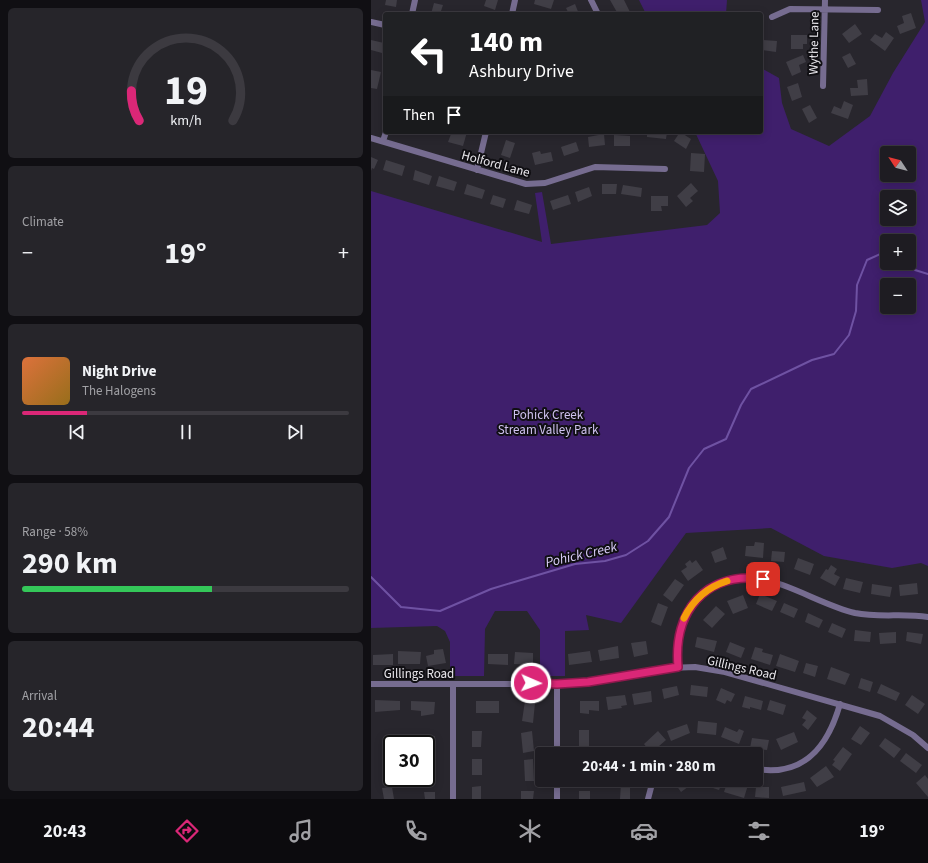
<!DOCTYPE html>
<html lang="en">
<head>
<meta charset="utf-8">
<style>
  body { margin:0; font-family:"Source Sans 3",sans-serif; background:#26252a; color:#f1f3f6; height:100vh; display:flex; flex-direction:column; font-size:15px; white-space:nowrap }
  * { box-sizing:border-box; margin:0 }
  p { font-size:13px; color:#a1a1a5 }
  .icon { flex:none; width:22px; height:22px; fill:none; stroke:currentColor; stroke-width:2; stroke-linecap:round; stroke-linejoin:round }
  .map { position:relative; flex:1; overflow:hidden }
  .side { display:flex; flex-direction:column; gap:8px; padding:8px; background:#100f13; width:371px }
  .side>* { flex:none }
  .guide { position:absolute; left:12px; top:12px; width:380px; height:122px; border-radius:4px; box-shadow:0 2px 10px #0003,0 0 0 1px #3c3a40; background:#202124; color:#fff; overflow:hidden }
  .needle { width:26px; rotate:306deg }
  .buttons { position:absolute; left:509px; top:146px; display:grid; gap:8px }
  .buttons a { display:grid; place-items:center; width:36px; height:36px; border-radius:4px; background:#1e1c22; box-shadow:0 2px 10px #0003,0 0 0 1px #3c3a40; font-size:20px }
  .speed { position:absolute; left:12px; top:735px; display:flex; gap:8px; font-size:20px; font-weight:700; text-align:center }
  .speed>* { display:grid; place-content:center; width:52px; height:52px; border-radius:50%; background:#1e1c22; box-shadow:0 2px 10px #0003,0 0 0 1px #3c3a40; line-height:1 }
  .speed .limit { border:2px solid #111; border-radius:6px; background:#fff; color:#111 }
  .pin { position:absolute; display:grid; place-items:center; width:34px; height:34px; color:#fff; margin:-17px; border-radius:8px; box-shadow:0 2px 6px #0006 }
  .me { position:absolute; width:44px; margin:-22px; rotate:92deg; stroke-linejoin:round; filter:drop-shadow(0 0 3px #0008) }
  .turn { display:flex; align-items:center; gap:14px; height:84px; padding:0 20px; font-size:18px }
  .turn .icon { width:52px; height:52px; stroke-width:2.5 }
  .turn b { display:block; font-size:28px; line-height:34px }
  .then { display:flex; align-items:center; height:38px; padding:0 20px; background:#0003; gap:8px; font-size:15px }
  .big { font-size:30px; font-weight:700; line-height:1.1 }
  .side .card { flex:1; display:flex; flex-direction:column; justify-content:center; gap:6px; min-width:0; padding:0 14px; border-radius:6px; background:#26252a }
  .side .dial { align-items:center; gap:0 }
  .dial svg { height:104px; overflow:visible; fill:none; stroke:#3c3a40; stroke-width:7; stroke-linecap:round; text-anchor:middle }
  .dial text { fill:#f1f3f6; stroke:none }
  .song { display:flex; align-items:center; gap:12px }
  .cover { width:48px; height:48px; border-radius:6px; background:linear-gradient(135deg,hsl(20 70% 55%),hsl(40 70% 35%)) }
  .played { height:4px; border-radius:2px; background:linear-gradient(90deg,#db2777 20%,#3c3a40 20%) }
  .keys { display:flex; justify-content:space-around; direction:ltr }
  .heat { display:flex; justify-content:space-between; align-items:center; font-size:22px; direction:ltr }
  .charge { height:6px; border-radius:3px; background:linear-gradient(90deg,#34c759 58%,#3c3a40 0) }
  .trip { position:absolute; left:164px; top:747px; width:228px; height:40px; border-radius:4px; background:#1e1c22; box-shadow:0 2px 10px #0003,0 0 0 1px #3c3a40; font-weight:700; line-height:40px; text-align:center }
  .dock { display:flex; height:64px; justify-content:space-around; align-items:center; background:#0c0b0e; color:#a1a1a5 }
  .dock .icon { width:28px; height:28px }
  .dock .current { color:#db2777 }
  .dock b { font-size:18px; color:#f1f3f6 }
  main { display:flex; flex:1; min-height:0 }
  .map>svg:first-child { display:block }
  .green { fill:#3f1f6c; fill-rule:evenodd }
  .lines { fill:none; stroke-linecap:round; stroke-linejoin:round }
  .stream { stroke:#6f52a3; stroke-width:2 }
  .building { fill:#403e46 }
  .street { stroke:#766c90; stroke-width:6 }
  .route-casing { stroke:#8e194d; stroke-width:10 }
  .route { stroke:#db2777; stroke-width:7 }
  .slow { stroke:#f59e0b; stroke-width:7 }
  .labels { text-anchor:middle; stroke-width:4; stroke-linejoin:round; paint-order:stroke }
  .street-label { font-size:13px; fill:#e8e6eb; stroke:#100f13 }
  .park-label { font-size:13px; fill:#cfc2ef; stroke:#100f13 }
  .water-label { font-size:14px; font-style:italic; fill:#d8ccf8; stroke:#100f13 }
</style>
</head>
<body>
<main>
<section class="side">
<div class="card dial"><svg viewBox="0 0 100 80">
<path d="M14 69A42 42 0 1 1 86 69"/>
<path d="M14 69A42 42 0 0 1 8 46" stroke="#db2777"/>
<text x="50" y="56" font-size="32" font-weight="700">19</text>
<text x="50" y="72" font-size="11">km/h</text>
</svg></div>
<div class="card"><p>Climate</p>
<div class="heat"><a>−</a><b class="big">19°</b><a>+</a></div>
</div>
<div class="card">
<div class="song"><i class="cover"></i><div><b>Night Drive</b><p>The Halogens</p></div></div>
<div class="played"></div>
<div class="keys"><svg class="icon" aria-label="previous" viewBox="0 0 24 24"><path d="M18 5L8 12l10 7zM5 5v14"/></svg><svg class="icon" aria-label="pause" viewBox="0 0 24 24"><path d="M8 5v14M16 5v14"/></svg><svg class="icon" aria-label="next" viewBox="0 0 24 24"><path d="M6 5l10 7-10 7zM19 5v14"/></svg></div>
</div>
<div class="card"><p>Range · 58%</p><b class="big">290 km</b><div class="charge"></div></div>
<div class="card"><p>Arrival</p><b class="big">20:44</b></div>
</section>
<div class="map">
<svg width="557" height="799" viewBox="0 0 557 799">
  <rect width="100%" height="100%" fill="#28262d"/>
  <path class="green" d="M268,0H356L355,14H275Z
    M550,0H557V566L550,563L521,568L453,556L400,528L315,533L250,623L215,615L218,630L194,631V676H169V630L156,611H124L114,629L113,676H79V642L74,631L66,626L0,628V191L171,242L164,193L171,192L180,244L336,225L349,213L347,181L324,132H390V68L408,78L411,103L420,129L458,146L499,116L522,73L554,22ZM516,153H538V175H516ZM516,197H538V219H516ZM516,241H538V263H516ZM516,285H538V307H516Z"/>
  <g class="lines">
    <path class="stream" d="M538,258L544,270L557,274
      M0,577L30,607L69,611L120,589L140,583L204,564L234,561L255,555L277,541L298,517L318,468L333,449L355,439L370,405L380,389L441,360L463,354L478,335L485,311L486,285L496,260L516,251"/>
  </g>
  <path class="building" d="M15,0H26L25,7L14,5Z
    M115,0H127L124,10L113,6Z
    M164,0H183L180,9L163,4Z
    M239,0H253L259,12L247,14Z
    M63,3L72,5L69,14H60Z
    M204,4L208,14H198L195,8Z
    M540,13L545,28L529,34L526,26L533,23L531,16Z
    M484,24L491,34L478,43L471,34Z
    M515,32L523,38L514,51L499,40L504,34L511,38Z
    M420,35H436V44H432V49H420Z
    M0,40L13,43L11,53L0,50Z
    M392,40L406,41L405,52L391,50Z
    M479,53L485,64L477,68L471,57Z
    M432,55L435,62L428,65L430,72L421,76L415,62Z
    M0,70L10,72L6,89L0,88Z
    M496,79L497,95L480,96L479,88H487L486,80Z
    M427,83L431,97L421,101L416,87Z
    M473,101L482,105L477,119L460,113L463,106L470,109Z
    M439,105L446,118L438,123L431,109Z
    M85,132H96L92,146L77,142L80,134L84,135Z
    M276,132H296L295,139L276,137Z
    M309,132L320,139L315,149L303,141Z
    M233,134L234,145L218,147L217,137Z
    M243,135L259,136V146H243Z
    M135,140L144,143L139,158L130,155Z
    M205,142L208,151L193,156L190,147Z
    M169,151L170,154L180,152L182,161L164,165L161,153Z
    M320,153L334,154L333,172L319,171Z
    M0,157L7,160L3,169L1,168L0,171Z
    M15,160L34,166L31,176L12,170Z
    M44,170L61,176L58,185L42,180Z
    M68,176L86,182L83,191L65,186Z
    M320,183L327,191L319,198L322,201L315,207L306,196Z
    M96,184L114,190L111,199L93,194Z
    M231,184H246L245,194H231Z
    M252,185L271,188L270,197L250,194Z
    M218,187L221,196L207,202L204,192Z
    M122,195L135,199L132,208L119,204Z
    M197,195L200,204L182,210L179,201Z
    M280,196H297V206H290L291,211H280Z
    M146,200L161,205L158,214L143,210Z
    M384,542L393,543L392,558L374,556L375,546H383Z
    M352,547L356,559L344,563L340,552Z
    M401,551L414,552L413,562L400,561Z
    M427,558L443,564L439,575L423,569Z
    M319,560L321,563L325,560L332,570L317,581L310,571L316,567L314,564Z
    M460,565L466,569L463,574L469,577L464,586L449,578L455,569L457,570Z
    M475,578L492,582L489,593L472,589Z
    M304,579L313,585L301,602L292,595Z
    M546,583L547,594L529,596L528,585Z
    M501,584L521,587L519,597L500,594Z
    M389,594L406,601L401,611L385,604Z
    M372,595L377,608L362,614L356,601Z
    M287,603L297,607L290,626L280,622Z
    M413,603L427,609L423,618L409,612Z
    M345,606L354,614L341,628L332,620Z
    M437,613L452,620L448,628L434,622Z
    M461,623L475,629L471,638L457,632Z
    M484,630L500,632L499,642L483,641Z
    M525,632V643L509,644L508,633Z
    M536,632L552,634L550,644L535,641Z
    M326,637L346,641L343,652L324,647Z
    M275,641L277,654L263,657L260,643Z
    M359,642L374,648L370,658L355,652Z
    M247,646L248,658L229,661L227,650Z
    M384,647L392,649L391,652L402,655L399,665L380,659Z
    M72,649L75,663L57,666L55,656L63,654V650Z
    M27,651L50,652L49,664H27Z
    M219,651L221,662L198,665L197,654Z
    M144,652L162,653V665L143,664Z
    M22,654V665H2V655Z
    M117,654H137V665L117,664Z
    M409,654L428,661L424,672L405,666Z
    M435,663L447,666L444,677L432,673Z
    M460,667L479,674L474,685L456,679Z
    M490,678L502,682L499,692L487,688Z
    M510,684L529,693L525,701L506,693Z
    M320,685L337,687L336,697L319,695Z
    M306,686L308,695L293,699L291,689Z
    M350,688L364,694L360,702L356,700L354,704L345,700Z
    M280,691L281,702L263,705L261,694Z
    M254,695L256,705L250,706L251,708L237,710L235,697Z
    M541,695L554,704L547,714L534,705Z
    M374,696L392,701L390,710L379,707V709L371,707Z
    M4,700L29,701V710L4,712Z
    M399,700L415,705L412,715L396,710Z
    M40,701L64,702L63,714L50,716V711L40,710Z
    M105,701H128V713H105Z
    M154,701L164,703L162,723L151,721Z
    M209,701H228V711L218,710V714L209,713Z
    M436,710L446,718L437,730L431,725L435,720L431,718Z
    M327,721L346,723L345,735L326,733Z
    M316,724L319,733L300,741L296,731Z
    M489,726L499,733L490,745L480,739Z
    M354,727L366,732L368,729L373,731L368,744L350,737Z
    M208,730H218V747H224V753L208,752Z
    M101,731H111L110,747H101Z
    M161,731L163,751L152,753L150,733Z
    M287,731L295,740L280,753L273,744Z
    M423,732L427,742L410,750L405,739Z
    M55,736H64L63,752H55Z
    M381,738L398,740L396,750L379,748Z
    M514,738L530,749L523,758L508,746Z
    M472,747L481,754L469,771L461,765L464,761L462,760Z
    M535,753L551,765L545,773L529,761Z
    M101,759H111V775H101Z
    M162,759L163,781H154L153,760Z
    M55,764H65L64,781L54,780Z
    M455,766L463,777L446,787L439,778Z
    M554,775L557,779V797L545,783Z
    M305,780H324L325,781L310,792L303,782Z
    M332,780H352L348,790L330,784Z
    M357,780L377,785L373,798L353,792Z
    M433,782L435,791L412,796L410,787Z
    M250,783H259V799H249Z
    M110,786V799H101V787Z
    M21,787L23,799H13L11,788Z
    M385,787H398V798L384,797Z
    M150,791H163L162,799H150Z
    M208,791H219V799H208Z
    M53,792H64V799H54Z"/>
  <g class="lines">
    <path class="street" d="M220,0L227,14
      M41,14L44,0
      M141,14L144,0
      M401,17L419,9L507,10
      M0,22L14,25
      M452,86L454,0
      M0,138L155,184L174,183L224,167L294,169
      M12,141L15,132
      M106,170L115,132
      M307,667C305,642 308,618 326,599C373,548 433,601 484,613C508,618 533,613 557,617
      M0,684H186L229,681L298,668L324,667L354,672L509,716L542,735L557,748
      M82,684V799
      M186,684V754
      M317,754H339
      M385,769C434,777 457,746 469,704
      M186,780V799
      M277,799L282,780"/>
  </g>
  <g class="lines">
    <defs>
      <path id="route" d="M160,683L186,684L217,682L307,667C302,612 334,571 392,579"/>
    </defs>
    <use href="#route" class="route-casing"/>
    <use href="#route" class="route"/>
    <path class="slow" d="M313,618C322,600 337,587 356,581"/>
  </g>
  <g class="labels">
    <g class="street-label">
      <text transform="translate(442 43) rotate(-89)" y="5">Wythe Lane</text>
      <text transform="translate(125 163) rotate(15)" y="5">Holford Lane</text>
      <text transform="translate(371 667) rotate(13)" y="5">Gillings Road</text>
      <text x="48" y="678">Gillings Road</text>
    </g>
    <g class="park-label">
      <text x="177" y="419">Pohick Creek<tspan x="177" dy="15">Stream Valley Park</tspan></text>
    </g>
    <g class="water-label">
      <text transform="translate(210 554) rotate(-13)" y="5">Pohick Creek</text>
    </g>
  </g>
</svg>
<div class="buttons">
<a><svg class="needle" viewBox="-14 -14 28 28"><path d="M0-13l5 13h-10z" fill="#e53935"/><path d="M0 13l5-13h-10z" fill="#a1a1a5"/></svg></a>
<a><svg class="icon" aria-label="layers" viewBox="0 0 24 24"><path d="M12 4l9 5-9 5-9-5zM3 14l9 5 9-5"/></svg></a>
<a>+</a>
<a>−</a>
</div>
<div class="speed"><div class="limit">30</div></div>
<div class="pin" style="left:392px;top:579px;background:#d93025"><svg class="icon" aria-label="arrive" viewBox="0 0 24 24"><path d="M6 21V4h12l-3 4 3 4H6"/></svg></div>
<svg class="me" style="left:160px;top:683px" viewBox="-20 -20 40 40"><circle r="17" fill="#db2777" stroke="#fff" stroke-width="3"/><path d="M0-11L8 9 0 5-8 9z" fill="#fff"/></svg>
<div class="trip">20:44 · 1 min · 280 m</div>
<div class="guide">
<div class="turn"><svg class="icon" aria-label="left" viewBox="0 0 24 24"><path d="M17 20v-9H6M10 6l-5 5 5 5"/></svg><div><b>140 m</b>Ashbury Drive</div></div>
<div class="then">Then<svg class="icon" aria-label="arrive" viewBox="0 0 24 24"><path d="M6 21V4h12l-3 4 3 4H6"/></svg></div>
</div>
</div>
</main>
<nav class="dock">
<b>20:43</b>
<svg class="icon current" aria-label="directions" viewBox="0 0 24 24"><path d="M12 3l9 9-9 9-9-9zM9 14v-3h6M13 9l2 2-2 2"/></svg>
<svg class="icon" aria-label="music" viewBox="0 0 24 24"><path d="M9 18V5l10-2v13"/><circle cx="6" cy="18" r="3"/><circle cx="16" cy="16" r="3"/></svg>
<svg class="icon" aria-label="phone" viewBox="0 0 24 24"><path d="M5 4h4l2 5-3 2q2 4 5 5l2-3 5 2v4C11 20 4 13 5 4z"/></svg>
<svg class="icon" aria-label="climate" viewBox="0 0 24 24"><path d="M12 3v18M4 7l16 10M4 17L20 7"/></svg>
<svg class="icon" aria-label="car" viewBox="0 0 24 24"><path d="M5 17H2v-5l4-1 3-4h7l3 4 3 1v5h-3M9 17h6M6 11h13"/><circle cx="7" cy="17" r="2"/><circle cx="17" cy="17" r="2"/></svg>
<svg class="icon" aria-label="filters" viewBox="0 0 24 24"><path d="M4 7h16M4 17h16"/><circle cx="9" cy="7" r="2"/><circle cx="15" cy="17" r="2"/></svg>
<b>19°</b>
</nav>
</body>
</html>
